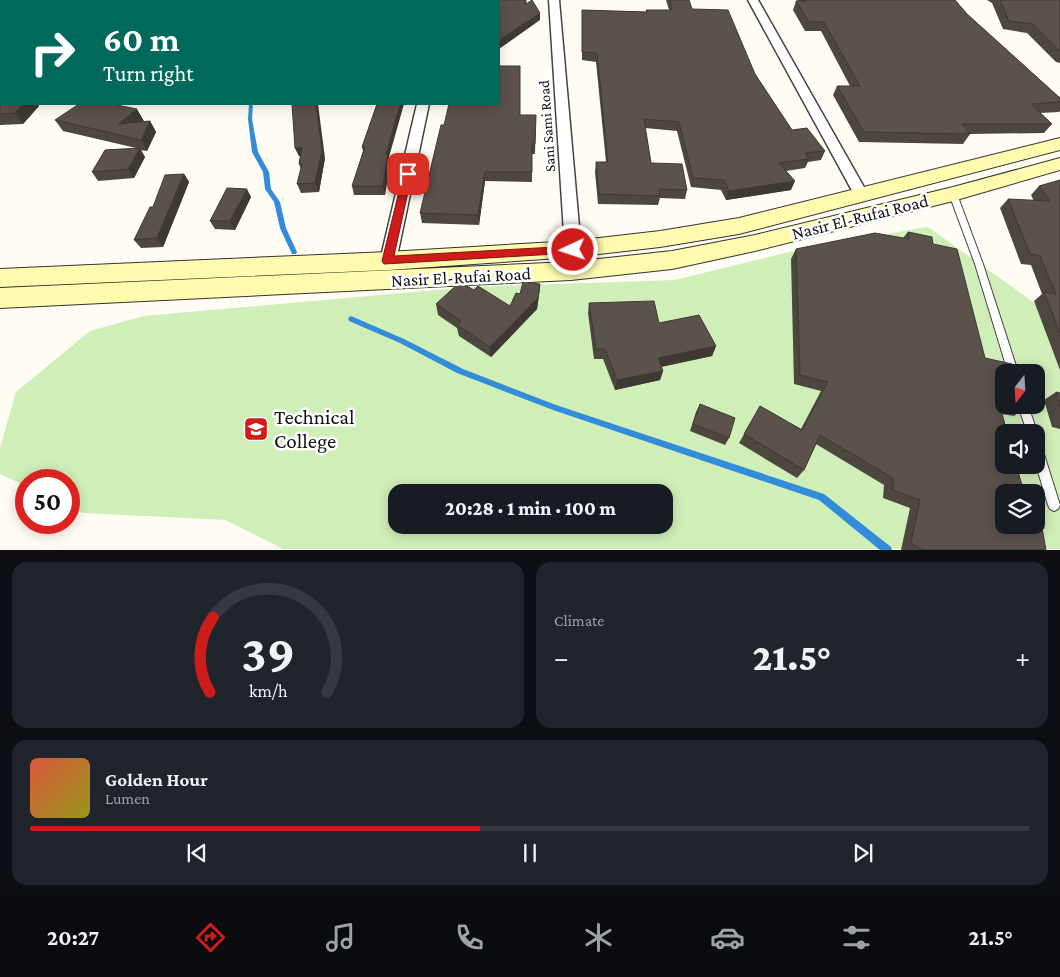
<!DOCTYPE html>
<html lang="en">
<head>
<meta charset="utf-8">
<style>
  body { margin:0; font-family:"Crimson Pro",serif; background:#20242c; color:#f1f3f6; height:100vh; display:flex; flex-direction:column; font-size:19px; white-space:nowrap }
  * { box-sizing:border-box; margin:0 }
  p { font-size:16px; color:#9ea1a6 }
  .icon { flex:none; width:28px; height:28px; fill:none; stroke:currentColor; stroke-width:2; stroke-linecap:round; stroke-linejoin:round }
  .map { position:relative; height:550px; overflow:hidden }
  .sheet { display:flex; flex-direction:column; gap:12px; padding:12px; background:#0d0f14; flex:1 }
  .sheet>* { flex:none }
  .hud { position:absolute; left:0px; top:0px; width:500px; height:105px; box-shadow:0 2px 12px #0003; background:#00695c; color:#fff; overflow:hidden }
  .needle { width:32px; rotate:197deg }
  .tools { position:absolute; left:995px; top:364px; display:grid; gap:10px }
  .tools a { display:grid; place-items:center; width:50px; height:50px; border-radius:10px; background:#171b24; box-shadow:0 2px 12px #0003; font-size:25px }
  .speed { position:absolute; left:15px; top:469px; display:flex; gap:10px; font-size:25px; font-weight:700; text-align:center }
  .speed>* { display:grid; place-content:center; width:65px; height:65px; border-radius:50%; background:#171b24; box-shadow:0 2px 12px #0003; line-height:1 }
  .speed .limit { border:8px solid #d22; background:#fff; color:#111 }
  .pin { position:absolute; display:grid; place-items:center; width:42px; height:42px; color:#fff; margin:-21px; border-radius:10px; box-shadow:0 2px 8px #0006 }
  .me { position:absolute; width:55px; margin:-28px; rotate:267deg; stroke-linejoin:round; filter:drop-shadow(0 0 4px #0008) }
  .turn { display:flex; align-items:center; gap:18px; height:105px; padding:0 20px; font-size:22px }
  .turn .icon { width:65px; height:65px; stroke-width:2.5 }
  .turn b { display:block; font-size:35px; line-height:42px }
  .big { font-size:38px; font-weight:800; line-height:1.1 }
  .sheet .card { flex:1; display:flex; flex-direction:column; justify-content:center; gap:8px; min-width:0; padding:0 18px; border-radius:15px; background:#20242c }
  .sheet .dial { align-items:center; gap:0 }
  .dial svg { height:130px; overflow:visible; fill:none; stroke:#363941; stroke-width:7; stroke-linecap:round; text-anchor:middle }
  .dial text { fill:#f1f3f6; stroke:none }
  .song { display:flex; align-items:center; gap:15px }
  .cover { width:60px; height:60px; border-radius:8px; background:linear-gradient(135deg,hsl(10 70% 55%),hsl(60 70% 35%)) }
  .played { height:5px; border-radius:2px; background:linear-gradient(90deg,#ce1c1a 45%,#363941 45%) }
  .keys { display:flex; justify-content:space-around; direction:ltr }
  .heat { display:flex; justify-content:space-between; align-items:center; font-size:28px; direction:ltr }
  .sheet .tiles { flex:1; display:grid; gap:12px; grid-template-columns:1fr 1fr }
  .card:last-child { grid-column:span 2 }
  .trip { position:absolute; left:388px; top:484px; width:285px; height:50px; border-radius:15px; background:#171b24; box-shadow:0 2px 12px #0003; font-weight:800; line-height:50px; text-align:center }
  .menu { display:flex; height:80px; justify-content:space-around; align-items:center; background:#090b0e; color:#9ea1a6 }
  .menu .icon { width:35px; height:35px }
  .menu .active { color:#ce1c1a }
  .menu b { font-size:22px; color:#f1f3f6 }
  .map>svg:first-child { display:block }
  .green { fill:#d0eeb8; fill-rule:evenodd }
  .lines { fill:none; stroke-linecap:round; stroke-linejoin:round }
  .stream { fill:#328cd9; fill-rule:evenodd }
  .lane-casing { stroke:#434343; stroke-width:2 }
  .street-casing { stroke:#434343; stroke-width:3 }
  .secondary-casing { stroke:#323232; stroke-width:2 }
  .lane { fill:#fff; fill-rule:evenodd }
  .street { fill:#fff; fill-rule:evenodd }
  .secondary { fill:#fffbae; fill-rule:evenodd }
  .wall { fill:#4d4740 }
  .shaded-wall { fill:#3f3934 }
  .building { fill:#5a524b; stroke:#3f3934 }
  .route { fill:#ce1c1a; stroke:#861211 }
  .labels { text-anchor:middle; stroke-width:5; stroke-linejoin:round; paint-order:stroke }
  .far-street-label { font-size:15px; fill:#101010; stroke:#fff }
  .street-label { font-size:18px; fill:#101010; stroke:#fff }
  .near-poi-label { font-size:21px; fill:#101010; stroke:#fff; text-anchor:start }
</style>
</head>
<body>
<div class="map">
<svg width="1060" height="550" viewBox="0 0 1060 550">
  <rect width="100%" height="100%" fill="#fffdf3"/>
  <path class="green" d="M928,227L1060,321V549H283L225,520L83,513L69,506V480H26V486L0,474V448L16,392L90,331L144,316L469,287L674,280L806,248ZM1004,372H1036V405H1004ZM1004,432H1036V465H1004ZM396,492H664V525H396ZM1004,492H1036V525H1004Z"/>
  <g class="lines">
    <path class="stream" d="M107,0H112L113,1H109Z
      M249,104H253L252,119L258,152L269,172L271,189L280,202L286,228L297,252L296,254H292L280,228L274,202L265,189L263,172L252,152L248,119Z
      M351,316L404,339L463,369L556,405L824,494L891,547L892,550H880L819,500L553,410L457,373L400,343L349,321L348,319L349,317Z"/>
    <defs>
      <path id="lane" d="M953,191L957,194L983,264L1018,372H1008L975,264L949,194Z
        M1018,405H1028L1037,432L1036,435V432H1027Z
        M1036,443L1040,444L1042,448L1060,505L1058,509L1054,511L1050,509L1048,505L1036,465Z"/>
      <path id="street" d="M549,0H559L581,249L579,253H567L565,249Z
        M748,0H758L869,196L867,199L862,201L855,196Z
        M0,85L1,86V93H0Z
        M417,104H429L396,261L394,265H382L380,261Z"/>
      <path id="secondary" d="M1060,138V150L739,234L660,247L573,257L388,270L0,287V269L388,252L573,241L660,231L739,218Z
        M1060,158V170L953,201L755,251L672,269L571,280L0,308V288L571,262L672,251L755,235L953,187Z"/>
    </defs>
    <use href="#lane" class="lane-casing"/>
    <use href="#street" class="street-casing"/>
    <use href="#secondary" class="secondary-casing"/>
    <use href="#lane" class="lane"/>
    <use href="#street" class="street"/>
    <use href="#secondary" class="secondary"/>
  </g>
  <path class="wall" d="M666,0H689L692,9L755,74L792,130L825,151L821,160L808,162L805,168L786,171L791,190L726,200L721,190L691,187L677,131L645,128L651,163L687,190L685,199L660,198L658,205L598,204L595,172L596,162H606L596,62L582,60V10L646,12V10H669Z
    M797,0H955L967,14L1060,98V111L1059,112L1040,113L1052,124L1044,133L970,134L963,144L859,142L833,95L837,86H850L821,31H805L793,10L796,1H798Z
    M987,0H1060V63L1056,62L1027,33L1003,29L992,3Z
    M1,10V73H0V11Z
    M0,96L39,106L23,124L0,125Z
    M377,104L390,163L385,195H354L352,186L363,151L362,147Z
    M521,115H536L535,154H532V182L485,181L479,225L422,223L420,213Z
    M55,120L144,121L142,122L150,121L156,132L147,151L140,150L145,157L134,178L98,181L92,172L136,148L63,131Z
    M295,148L325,158L319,192L301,193L297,184L301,169L299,164L300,156H299Z
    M184,174L189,182L163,247L141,248L134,240L153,207Z
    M1060,180V370L1034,301L1042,294L1031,265L1021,264L1000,208L1008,199L1034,201L1031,195L1039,186Z
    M251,197L235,230L215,229L210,221Z
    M908,232L933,244L985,358L1004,372V405H1024L1025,408L1014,416L1002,414L1004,492L1046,550H901L910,508L883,498L884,485L816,444L804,470L797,478L739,443L760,406L801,429L821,391L794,384L791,259L796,249L903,238Z
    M540,284L539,295L537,309L491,357L459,336L457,328L438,315L436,304L474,290L510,306L520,294Z
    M589,303L659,323L716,346L712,356L661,367L663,371L660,380L615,390L603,359H594L588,313Z
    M1056,392L1060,393V429L1052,427L1044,400Z
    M700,404L729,438L725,445L690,431L696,412Z"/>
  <path class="shaded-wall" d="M540,13V20L499,49V40Z
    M23,104H38L39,106L23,124L15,113Z
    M316,104H318L325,158L319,192L315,183Z
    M400,104H404L389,157L390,163L385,195L383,186L386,154Z
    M137,109L144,121L125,135L118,124Z
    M150,121L156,132L147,151L141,140Z
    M302,147L305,155L299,156L295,148Z
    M140,148L145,157L134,178L128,169Z
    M485,172V181L479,225L478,215Z
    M184,174L189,182L163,247L157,238Z
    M795,181L791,190L726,200L729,191Z
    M247,189L251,197L235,230L230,221Z
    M540,284L539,295L537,309L491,357L490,347Z
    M716,346L712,356L655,368L658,358Z
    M663,371L660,380L615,390L617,380Z"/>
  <path class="building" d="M13,0H49L48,1H12Z
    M159,0H526V4L532,0L540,13L499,40V1H158Z
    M670,0H689L692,9L728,10L755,74L792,130L807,128L825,151L805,153L809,159L779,163L795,181L729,191L724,180L693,178L679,122L644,119L651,163L682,164L687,190L659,189L660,196L599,194L596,162H608L597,53L582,52V10L647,12L646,10H672Z
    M805,0H955L967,14L1060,98V102L1031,104L1052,124H962L970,134L864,132L837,86H860L824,22H809L796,1H806Z
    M1000,0H1060V51L1033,24L1009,21Z
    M1,10V47H0V11Z
    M1,47V64H0V48Z
    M499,66H520V115H536L535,144H532V172H485L478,215L420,213L441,125H444L449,104H499Z
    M0,96H1V104H23L15,113L0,114Z
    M79,104H112L137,109L118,124L150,121L141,140L55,120Z
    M292,104H316L322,150L315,183L297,184L302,164H299L302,147L295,148Z
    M377,104H400L386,154H388L383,186H352L365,147H362Z
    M140,148L128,169L92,172L105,150Z
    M184,174L157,238L134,240L150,207H153L165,175Z
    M1060,180V333L1044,292L1056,294L1040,256L1030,254L1008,199L1050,201L1039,186Z
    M227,188L247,189L230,221H210Z
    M908,232L932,237L933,244L957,249L985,358L1012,364L1014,372H1004V403L999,402L1007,432H1004V465H1016L1024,492H1004V525H1036V515L1040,516L1046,550H923L911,543L920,500L893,490V478L820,435L804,470L744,434L760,406L802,430L828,382L800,375L796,249L875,233L909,239Z
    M460,282L474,290L478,286L510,306L516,293L520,294L523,282L540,284L538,298L490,347L457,325L461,321L436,304Z
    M654,301L659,323L699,315L716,346L658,358L663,371L617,380L605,349H596L589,303Z
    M1056,392L1060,393V407Z
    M700,404L735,418L729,438L693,424Z
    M1013,405H1024L1025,408Z"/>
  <path class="route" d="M404,171H411L412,174L394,256L573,246L578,250L573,253L384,264L382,261Z"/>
  <defs>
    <symbol id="university-square" viewBox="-11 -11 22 22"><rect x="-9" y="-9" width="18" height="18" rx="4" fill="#ce1c1a" stroke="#fff"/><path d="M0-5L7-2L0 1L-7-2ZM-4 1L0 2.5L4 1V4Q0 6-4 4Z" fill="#fff"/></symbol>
  </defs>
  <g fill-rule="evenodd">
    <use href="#university-square" x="242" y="415" width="28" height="28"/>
  </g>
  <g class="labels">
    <g class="far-street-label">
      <text transform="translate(547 126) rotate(-94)" y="5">Sani Sami Road</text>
    </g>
    <g class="street-label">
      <text transform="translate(860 217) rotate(-14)" y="6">Nasir El-Rufai Road</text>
      <text transform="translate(461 277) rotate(-3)" y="6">Nasir El-Rufai Road</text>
    </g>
    <g class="near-poi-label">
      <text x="274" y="424">Technical<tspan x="274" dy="24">College</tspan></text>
    </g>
  </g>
</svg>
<div class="tools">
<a><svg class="needle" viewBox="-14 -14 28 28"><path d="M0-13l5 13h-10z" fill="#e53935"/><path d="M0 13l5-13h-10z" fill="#9ea1a6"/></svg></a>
<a><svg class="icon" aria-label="sound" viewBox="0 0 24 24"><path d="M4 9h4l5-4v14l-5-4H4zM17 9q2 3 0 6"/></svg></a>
<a><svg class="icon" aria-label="layers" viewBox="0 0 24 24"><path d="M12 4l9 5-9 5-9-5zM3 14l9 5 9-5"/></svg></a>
</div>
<div class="speed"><div class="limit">50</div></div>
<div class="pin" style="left:408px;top:174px;background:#d93025"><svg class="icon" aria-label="arrive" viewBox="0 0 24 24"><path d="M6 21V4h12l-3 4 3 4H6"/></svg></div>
<svg class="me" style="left:573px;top:250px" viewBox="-20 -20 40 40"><circle r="17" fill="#ce1c1a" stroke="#fff" stroke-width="3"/><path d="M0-11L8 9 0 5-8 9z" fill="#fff"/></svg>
<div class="trip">20:28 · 1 min · 100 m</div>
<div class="hud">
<div class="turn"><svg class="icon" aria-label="right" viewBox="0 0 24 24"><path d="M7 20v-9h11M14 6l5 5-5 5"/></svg><div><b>60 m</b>Turn right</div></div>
</div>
</div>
<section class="sheet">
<div class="tiles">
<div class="card dial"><svg viewBox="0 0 100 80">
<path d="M14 69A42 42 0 1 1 86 69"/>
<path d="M14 69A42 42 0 0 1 16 23" stroke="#ce1c1a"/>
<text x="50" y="56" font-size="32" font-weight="700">39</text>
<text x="50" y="72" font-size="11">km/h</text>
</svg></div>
<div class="card"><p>Climate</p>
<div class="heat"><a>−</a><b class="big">21.5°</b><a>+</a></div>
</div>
<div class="card">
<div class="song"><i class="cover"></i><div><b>Golden Hour</b><p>Lumen</p></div></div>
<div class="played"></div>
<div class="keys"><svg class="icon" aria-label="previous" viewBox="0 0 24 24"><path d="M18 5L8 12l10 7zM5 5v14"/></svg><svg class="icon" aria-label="pause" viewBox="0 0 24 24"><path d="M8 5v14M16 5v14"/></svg><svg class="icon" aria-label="next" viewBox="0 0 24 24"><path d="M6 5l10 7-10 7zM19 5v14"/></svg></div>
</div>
</div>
</section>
<nav class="menu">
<b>20:27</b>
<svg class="icon active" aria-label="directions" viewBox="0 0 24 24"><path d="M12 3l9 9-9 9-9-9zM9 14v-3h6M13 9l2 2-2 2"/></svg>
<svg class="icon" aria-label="music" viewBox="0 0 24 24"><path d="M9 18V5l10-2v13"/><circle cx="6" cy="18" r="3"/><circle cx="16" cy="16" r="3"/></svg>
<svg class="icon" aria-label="phone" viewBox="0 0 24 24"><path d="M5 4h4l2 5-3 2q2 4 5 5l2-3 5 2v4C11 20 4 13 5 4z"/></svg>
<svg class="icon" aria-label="climate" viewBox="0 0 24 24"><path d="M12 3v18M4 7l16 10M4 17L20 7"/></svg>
<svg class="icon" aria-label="car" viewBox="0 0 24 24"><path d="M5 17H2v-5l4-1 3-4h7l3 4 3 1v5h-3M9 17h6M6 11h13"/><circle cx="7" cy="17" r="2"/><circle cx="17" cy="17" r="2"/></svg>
<svg class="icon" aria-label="filters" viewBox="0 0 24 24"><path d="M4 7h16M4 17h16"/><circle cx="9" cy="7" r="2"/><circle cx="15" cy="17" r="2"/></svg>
<b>21.5°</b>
</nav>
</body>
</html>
